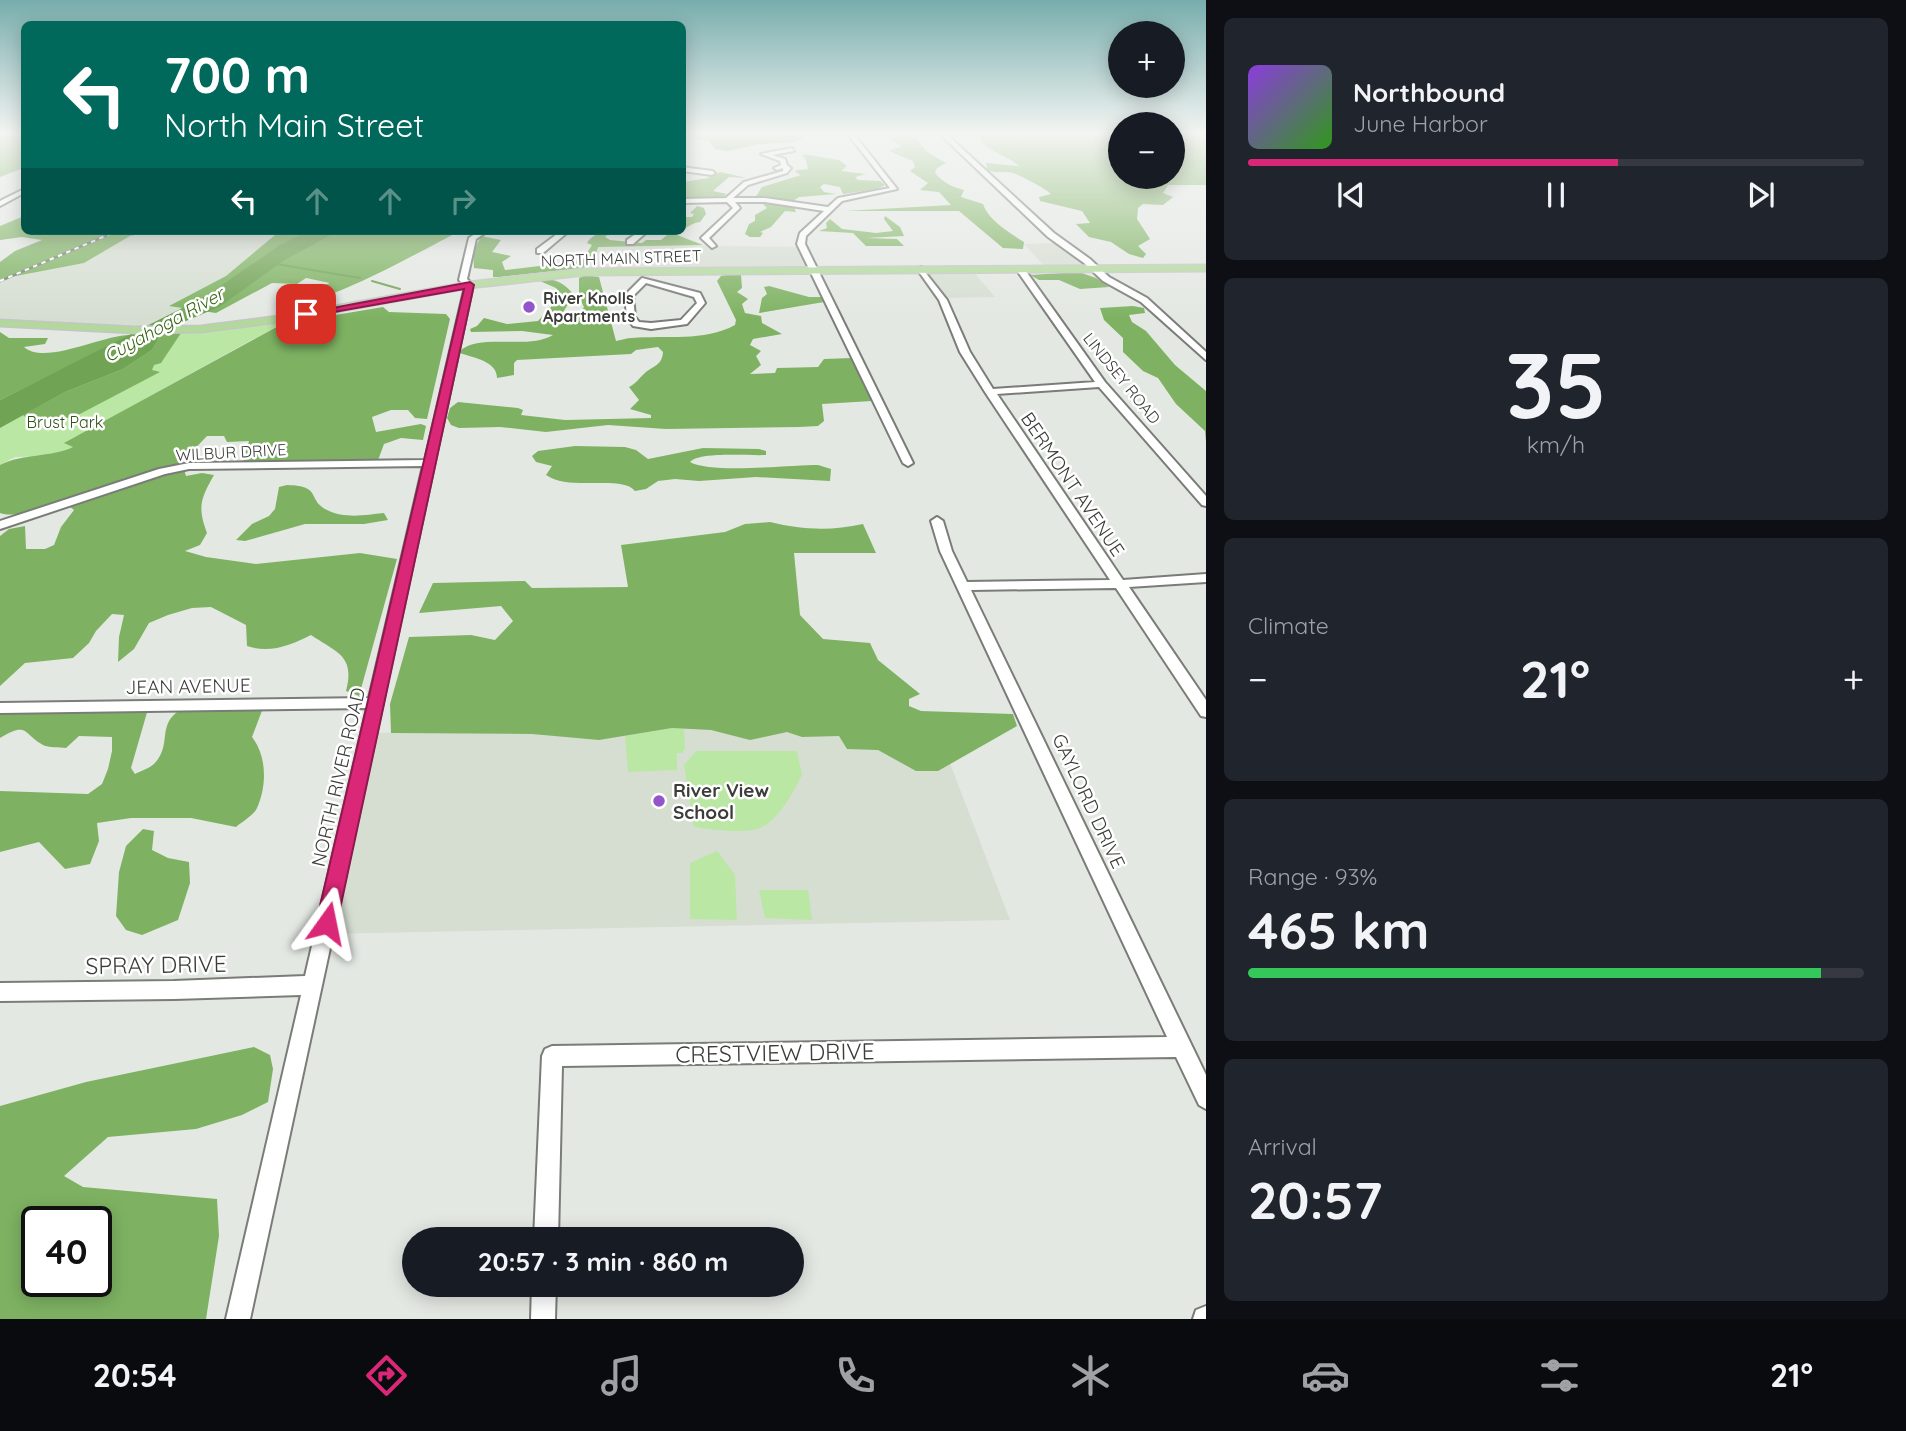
<!DOCTYPE html>
<html lang="en">
<head>
<meta charset="utf-8">
<style>
  body { margin:0; font-family:Quicksand,sans-serif; background:#20242c; color:#f1f3f6; height:100vh; display:flex; flex-direction:column; font-size:26px; white-space:nowrap }
  * { box-sizing:border-box; margin:0 }
  p { font-size:23px; color:#9ea1a6 }
  .icon { flex:none; width:38px; height:38px; fill:none; stroke:currentColor; stroke-width:2; stroke-linecap:round; stroke-linejoin:round }
  .map { position:relative; flex:1; overflow:hidden }
  .side { display:flex; flex-direction:column; gap:18px; padding:18px; background:#0d0f14; width:700px }
  .side>* { flex:none }
  .guide { position:absolute; left:21px; top:21px; width:665px; height:214px; border-radius:10px; box-shadow:0 4px 18px #0003; background:#00695c; color:#fff; overflow:hidden }
  .fabs { position:absolute; left:1108px; top:21px; display:grid; gap:14px }
  .fabs a { display:grid; place-items:center; width:77px; height:77px; border-radius:50%; background:#171b24; box-shadow:0 4px 18px #0003; font-size:35px }
  .speed { position:absolute; left:21px; top:1206px; display:flex; gap:14px; font-size:35px; font-weight:700; text-align:center }
  .speed>* { display:grid; place-content:center; width:91px; height:91px; border-radius:50%; background:#171b24; box-shadow:0 4px 18px #0003; line-height:1 }
  .speed .limit { border:4px solid #111; border-radius:10px; background:#fff; color:#111 }
  .pin { position:absolute; display:grid; place-items:center; width:60px; height:60px; color:#fff; margin:-30px; border-radius:14px; box-shadow:0 4px 10px #0006 }
  .me { position:absolute; width:77px; margin:-38px; rotate:12deg; stroke-linejoin:round; filter:drop-shadow(0 0 5px #0008) }
  .turn { display:flex; align-items:center; gap:24px; height:147px; padding:0 28px; font-size:32px }
  .turn .icon { width:91px; height:91px; stroke-width:2.5 }
  .turn b { display:block; font-size:49px; line-height:60px }
  .lanes { display:flex; align-items:center; height:66px; padding:0 28px; background:#0003; justify-content:center; gap:35px; direction:ltr }
  .lanes .off { opacity:.35 }
  .big { font-size:52px; font-weight:700; line-height:1.1 }
  .side .widget { flex:1; display:flex; flex-direction:column; justify-content:center; gap:10px; min-width:0; padding:0 24px; border-radius:10px; background:#20242c }
  .side .dial { align-items:center; gap:0 }
  .dial b { font-size:91px; line-height:1 }
  .song { display:flex; align-items:center; gap:21px }
  .cover { width:84px; height:84px; border-radius:10px; background:linear-gradient(135deg,hsl(270 70% 55%),hsl(110 70% 35%)) }
  .played { height:7px; border-radius:4px; background:linear-gradient(90deg,#db2777 60%,#363941 60%) }
  .keys { display:flex; justify-content:space-around; direction:ltr }
  .heat { display:flex; justify-content:space-between; align-items:center; font-size:38px; direction:ltr }
  .charge { height:10px; border-radius:5px; background:linear-gradient(90deg,#34c759 93%,#363941 0) }
  .trip { position:absolute; left:402px; top:1227px; width:402px; height:70px; border-radius:35px; background:#171b24; box-shadow:0 4px 18px #0003; font-weight:700; line-height:70px; text-align:center }
  .dock { display:flex; height:112px; justify-content:space-around; align-items:center; background:#090b0e; color:#9ea1a6 }
  .dock .icon { width:49px; height:49px }
  .dock .selected { color:#db2777 }
  .dock b { font-size:32px; color:#f1f3f6 }
  main { display:flex; flex:1; min-height:0 }
  .map>svg:first-child { display:block }
  .built { fill:#d6ded2 }
  .green { fill:#bae7a3 }
  .forest { fill:#7eb262; fill-rule:evenodd }
  .water { fill:#70a354 }
  .lines { fill:none; stroke-linecap:round; stroke-linejoin:round }
  .stream { stroke:#70a354; stroke-width:2 }
  .minor-casing { stroke:#797c77; stroke-width:4 }
  .major-casing { stroke:#c4c5c4; stroke-width:3 }
  .minor { fill:#fff; fill-rule:evenodd }
  .major { fill:#b2d99b; fill-rule:evenodd }
  .rail-casing { stroke:#7b7d7a; stroke-width:2.5 }
  .rail { stroke:#fff; stroke-width:2; stroke-dasharray:4.5; stroke-linecap:butt }
  .route { fill:#db2777; stroke:#8e194d; stroke-width:2 }
  .poi-dot { fill:#9455cb; stroke:#fff; stroke-width:2.5 }
  .labels { text-anchor:middle; stroke-width:5; stroke-linejoin:round; paint-order:stroke }
  .far-street-label { font-size:16px; fill:#3c3d3b; stroke:#fff }
  .far-poi-label { font-size:16px; font-weight:bold; fill:#3c3d3b; stroke:#fff; text-anchor:start }
  .far-park-label { font-size:16px; fill:#2f5119; stroke:#fff }
  .far-water-label { font-size:18px; font-style:italic; fill:#366613; stroke:#fff }
  .street-label { font-size:19px; fill:#3c3d3b; stroke:#fff }
  .poi-label { font-size:19px; font-weight:bold; fill:#3c3d3b; stroke:#fff; text-anchor:start }
  .near-street-label { font-size:23px; fill:#3c3d3b; stroke:#fff }
</style>
</head>
<body>
<main>
<div class="map">
<svg width="1206" height="1319" viewBox="0 0 1206 1319">
  <rect width="100%" height="100%" fill="#e4e8e3"/>
  <path class="built" d="M155,231H273L276,235L226,276L171,305L183,308L145,328L0,320V276L84,263L130,236Z
    M1061,243L1095,268L1047,269L1024,244Z
    M662,245L801,247L813,270L585,272L583,268L597,246Z
    M921,269H971L995,297L942,298Z
    M935,724L1010,920L324,934L369,733Z"/>
  <path class="green" d="M290,317L286,321L123,411L74,447L47,456L15,457L0,465V428L169,330Z
    M672,728L684,729L685,748L682,753H677V770L628,772L625,736Z
    M696,751H797L802,775C794,791 779,819 762,827C745,835 712,829 694,827L684,765Z
    M717,851L735,875L737,920L690,919V863Z
    M759,890H808L812,920L765,918Z"/>
  <path class="forest" d="M880,133H913L927,152L946,163L937,168L935,173C944,183 952,187 964,190L961,197L983,204C988,220 1010,233 1024,242L1023,249L1003,248L959,211H845L951,205L939,192L920,190L928,183L910,171L915,167L913,161L889,151L901,146Z
    M978,133H1120V177H1172L1173,133H1206V185H1168L1163,193L1173,197L1163,205L1143,204L1138,208L1137,219L1150,239L1138,246L1146,254L1143,258L1129,254L1111,242L1089,237L1076,224L1090,223L1082,211L1040,201L1039,197L1051,194C1042,186 1026,179 1016,174C1007,170 996,174 987,170L986,163L1019,166C1006,153 983,153 978,133Z
    M24,134V168L0,177V135Z
    M802,154L839,160L847,166L841,171L866,174L855,177L858,180L880,181L885,185L877,189L843,194L840,187L824,184L820,187L824,192L836,194L799,197L793,201L755,198L762,187L801,175L795,172L797,170L808,169L806,160Z
    M720,172L747,178L729,177L713,191L727,194L724,196L683,198V182L708,178Z
    M761,201L794,207L796,212L785,211L771,227L760,232L763,233L760,237H750L745,234L749,224L755,221V215L767,208L763,204L751,203Z
    M697,206L704,208L706,214L700,222C692,223 683,229 677,235L703,245L598,247L594,260L583,268L499,277H493V270L474,268L473,253L481,236L501,240L492,252L511,256L502,262L505,270L582,261L592,245L587,243C591,235 603,231 612,231L605,237L610,240L642,243L646,240H661L672,231H682L683,217H692L694,214L690,213Z
    M24,216V231H155L130,236L84,263L0,279V262L15,251L42,240L22,237L0,240V226Z
    M885,216L900,227L904,236L866,238L897,239L904,246H866L853,233L819,231L827,228L826,223L830,219L842,229L876,233L893,231L884,219Z
    M273,231H460C434,244 326,305 305,299L310,290L330,283L306,278L297,284L272,283L216,313L169,306L226,276L275,235Z
    M1079,272L1096,278L1109,287L1080,289L1059,280H1039L1030,275Z
    M736,273L741,275L742,288L737,292L748,299L742,304L745,313L761,316L762,323L782,334L753,339L750,345L761,351L756,356L761,365L750,374L775,373L777,368L818,367L824,359L852,358L856,363L872,401L822,404L824,421L818,426L799,427L666,429L608,425L546,432L500,427L459,428L451,425L447,418L450,408L458,402L518,408L523,410L521,415L565,420L651,418V415L630,409L639,400L629,387C637,383 639,378 646,372C655,365 662,365 663,352L658,347L636,350L631,354L517,360L514,363V375L497,378C497,361 474,358 460,353L461,350C481,333 529,350 553,335L522,331L471,332L470,329L477,326L484,318L507,324L538,321L561,296L556,288L540,281C555,277 565,284 574,295L558,320L565,324L574,322L584,307L579,297V278L585,275L599,277L616,341C622,340 626,338 632,338C665,335 704,342 735,325L736,320L717,281L721,276Z
    M769,286L809,297H823L824,302L759,313L762,298L767,294L764,287Z
    M1133,306L1144,308L1145,313L1129,315L1132,322L1146,331L1175,365L1206,391V442L1205,431L1176,404L1158,378L1143,371L1123,352V338L1104,320L1100,308Z
    M383,307L389,312L446,314L450,319L427,419L415,418L408,410H391L372,417L376,432L421,424L426,426L423,440L401,438L384,444L377,463L242,465L249,441L227,442L224,436H207L182,462L186,476L202,473L214,475C201,498 197,507 207,533L200,545L185,551L206,557L256,564L360,553L397,559L359,696L346,691C355,656 338,653 311,635C291,645 270,654 247,646L246,625L211,607L192,608L168,615L149,623L134,649L118,662L119,637L124,615L112,614L96,631L89,643L73,658L25,663L0,686V536L9,529L25,526L26,549H45L54,545L61,527L74,510L61,500C43,506 18,519 0,513V465C24,453 49,458 73,447L64,443L282,324Z
    M169,330H183L161,363L154,365L152,370L160,372L78,415L56,421H30L23,415L65,392L123,369L152,350L160,336Z
    M0,332L9,338H48L45,344L24,347C45,366 104,334 131,335L0,400Z
    M575,446L625,447L636,450L648,459L703,448L759,449L766,451V455C749,456 700,451 690,462C711,474 789,465 818,465L831,469L830,481L756,477L699,481L675,479L658,481L646,489L635,491C622,474 570,492 546,475L552,466L536,462L532,456L538,451Z
    M287,485C323,486 306,499 327,510C345,519 365,515 384,513L388,520L364,524H305L245,541L236,540L252,524L269,516L275,509L279,487Z
    M770,522C803,530 831,531 863,524L876,553H794L800,615L823,639L870,643L878,660L920,694L909,699V706L921,711L1013,714L1017,726L938,771H916L878,750L847,749L839,736L802,737L787,732L750,740L711,730L672,728L599,740L532,734L391,733L390,704L409,637L471,635L495,640L513,621L501,606L419,613L433,583L525,581L532,588L628,587L621,545L725,532L745,524Z
    M183,708H263L252,737C267,756 267,786 257,808C254,815 242,822 236,827L191,818H131L97,823L99,841L90,864L65,869L39,842L0,852V791L88,794L102,784L108,769L112,751V737L79,736L66,748C59,747 49,748 43,745C23,734 28,721 0,738V711L148,709L131,768L135,774C141,771 150,768 155,763C173,743 155,724 183,708Z
    M143,829L154,831L152,850L168,858L189,862L190,883L178,920L142,935L126,930L116,916L119,872L126,846Z
    M254,1047L270,1055L273,1069L268,1102L242,1115L196,1129L108,1137L64,1176L83,1187L217,1199L219,1236L206,1319H0V1106L86,1082ZM37,1222H96V1281H37Z"/>
  <path class="water" d="M697,133H812L795,142L760,144L728,151L715,149L708,141L697,139Z
    M308,231H338L283,261L219,307L174,326L160,336L152,350L123,369L65,392L0,428V400L206,296L280,245Z"/>
  <g class="lines">
    <path class="stream" d="M276,264L360,278
      M372,281L400,289"/>
    <defs>
      <path id="minor" d="M847,133H853L897,189L842,201L806,236L805,244L913,463L908,466L903,463L797,244L800,233L824,211L765,202H735L740,208L709,238L716,246L712,248L701,238L733,208L727,202L682,203V199L726,198L744,182L783,171V168L777,170L774,168L781,165L780,161L761,154L792,148L794,151L772,155L785,159L787,165L791,168L787,173L748,185L733,198H765L828,207L838,198L890,188Z
        M939,133H945L1054,233L1090,259L1109,277L1147,298L1206,352V360L1141,302L1103,281L1084,263L1048,237Z
        M682,167L712,171L715,173L712,175L682,171Z
        M24,189V193L0,206V201Z
        M479,231H488L476,239L467,279L473,285L250,1319H226L301,995L174,999L0,1001V983L174,981L305,976L367,708L0,713V703L369,698L423,466L189,469L165,474L0,529V521L159,469L189,463L425,460L465,286L459,280L469,238Z
        M561,231H569L543,253H537V249Z
        M640,231H648L633,244H627V240Z
        M921,267L947,300L970,352L993,389L1095,382L1016,269L1023,267L1105,382L1206,496V506L1202,505L1099,387L997,394L1123,580L1206,574V582L1129,587L1206,700V717L1201,716L1116,588L971,590L1206,1075V1109L1199,1105L1176,1057L562,1066L558,1239H534L542,1056L545,1049L552,1046L1167,1037L940,551L931,521L937,517L943,521L952,551L967,582L1110,580L985,392L960,352L939,300L917,269Z
        M642,278L700,293L705,303L687,324L651,329L633,326L627,317L625,295ZM646,283L694,297L697,303L681,320L651,323L639,322L635,317L633,296Z
        M532,1284H556L555,1319H531Z
        M1206,1306V1319H1193L1196,1310Z"/>
      <path id="major" d="M1206,265V271L585,275L469,288L279,322L201,332L135,333L0,326V320L135,327L201,326L279,316L469,282L585,269Z"/>
    </defs>
    <use href="#minor" class="minor-casing"/>
    <use href="#major" class="major-casing"/>
    <use href="#minor" class="minor"/>
    <use href="#major" class="major"/>
    <defs>
      <path id="rail" d="M0,281L117,231"/>
    </defs>
    <use href="#rail" class="rail-casing"/>
    <use href="#rail" class="rail"/>
  </g>
  <linearGradient id="sky" x2="0" y2="1"><stop stop-color="#78adad"/><stop offset="0.42" stop-color="#f3f5f2"/><stop offset="1" stop-color="#f3f5f2" stop-opacity="0"/></linearGradient>
  <rect width="1206" height="318" fill="url(#sky)"/>
  <path class="route" d="M470,282L474,285L337,923L334,930L327,932L319,930L316,923L464,289L306,317L301,314Z"/>
  <g class="poi-dot">
    <circle cx="529" cy="307" r="7"/>
    <circle cx="659" cy="801" r="7"/>
  </g>
  <g class="labels">
    <g class="far-street-label">
      <text transform="translate(621 258) rotate(-2)" y="6">NORTH MAIN STREET</text>
      <text transform="translate(1122 378) rotate(51)" y="6">LINDSEY ROAD</text>
      <text transform="translate(231 452) rotate(-3)" y="6">WILBUR DRIVE</text>
    </g>
    <g class="far-poi-label">
      <text x="543" y="304">River Knolls<tspan x="543" dy="18">Apartments</tspan></text>
    </g>
    <g class="far-park-label">
      <text x="65" y="428">Brust Park</text>
    </g>
    <g class="far-water-label">
      <text transform="translate(164 325) rotate(-29)" y="6">Cuyahoga River</text>
    </g>
    <g class="street-label">
      <text transform="translate(1073 484) rotate(56)" y="7">BERMONT AVENUE</text>
      <text transform="translate(188 686) rotate(-1)" y="7">JEAN AVENUE</text>
      <text transform="translate(338 777) rotate(-77)" y="7">NORTH RIVER ROAD</text>
      <text transform="translate(1089 801) rotate(65)" y="7">GAYLORD DRIVE</text>
    </g>
    <g class="poi-label">
      <text x="673" y="797">River View<tspan x="673" dy="22">School</tspan></text>
    </g>
    <g class="near-street-label">
      <text transform="translate(156 965) rotate(-1)" y="8">SPRAY DRIVE</text>
      <text transform="translate(775 1053) rotate(-1)" y="8">CRESTVIEW DRIVE</text>
    </g>
  </g>
</svg>
<div class="fabs">
<a>+</a>
<a>−</a>
</div>
<div class="speed"><div class="limit">40</div></div>
<div class="pin" style="left:306px;top:314px;background:#d93025"><svg class="icon" aria-label="arrive" viewBox="0 0 24 24"><path d="M6 21V4h12l-3 4 3 4H6"/></svg></div>
<svg class="me" style="left:327px;top:923px" viewBox="-20 -20 40 40"><path d="M0-17L14 15 0 8-14 15z" fill="#db2777" stroke="#fff" stroke-width="4"/></svg>
<div class="trip">20:57 · 3 min · 860 m</div>
<div class="guide">
<div class="turn"><svg class="icon" aria-label="left" viewBox="0 0 24 24"><path d="M17 20v-9H6M10 6l-5 5 5 5"/></svg><div><b>700 m</b>North Main Street</div></div>
<div class="lanes"><svg class="icon" aria-label="left" viewBox="0 0 24 24"><path d="M17 20v-9H6M10 6l-5 5 5 5"/></svg><svg class="icon off" aria-label="ahead" viewBox="0 0 24 24"><path d="M12 20V5M6 11l6-6 6 6"/></svg><svg class="icon off" aria-label="ahead" viewBox="0 0 24 24"><path d="M12 20V5M6 11l6-6 6 6"/></svg><svg class="icon off" aria-label="right" viewBox="0 0 24 24"><path d="M7 20v-9h11M14 6l5 5-5 5"/></svg></div>
</div>
</div>
<section class="side">
<div class="widget">
<div class="song"><i class="cover"></i><div><b>Northbound</b><p>June Harbor</p></div></div>
<div class="played"></div>
<div class="keys"><svg class="icon" aria-label="previous" viewBox="0 0 24 24"><path d="M18 5L8 12l10 7zM5 5v14"/></svg><svg class="icon" aria-label="pause" viewBox="0 0 24 24"><path d="M8 5v14M16 5v14"/></svg><svg class="icon" aria-label="next" viewBox="0 0 24 24"><path d="M6 5l10 7-10 7zM19 5v14"/></svg></div>
</div>
<div class="widget dial"><b>35</b><p>km/h</p></div>
<div class="widget"><p>Climate</p>
<div class="heat"><a>−</a><b class="big">21°</b><a>+</a></div>
</div>
<div class="widget"><p>Range · 93%</p><b class="big">465 km</b><div class="charge"></div></div>
<div class="widget"><p>Arrival</p><b class="big">20:57</b></div>
</section>
</main>
<nav class="dock">
<b>20:54</b>
<svg class="icon selected" aria-label="directions" viewBox="0 0 24 24"><path d="M12 3l9 9-9 9-9-9zM9 14v-3h6M13 9l2 2-2 2"/></svg>
<svg class="icon" aria-label="music" viewBox="0 0 24 24"><path d="M9 18V5l10-2v13"/><circle cx="6" cy="18" r="3"/><circle cx="16" cy="16" r="3"/></svg>
<svg class="icon" aria-label="phone" viewBox="0 0 24 24"><path d="M5 4h4l2 5-3 2q2 4 5 5l2-3 5 2v4C11 20 4 13 5 4z"/></svg>
<svg class="icon" aria-label="climate" viewBox="0 0 24 24"><path d="M12 3v18M4 7l16 10M4 17L20 7"/></svg>
<svg class="icon" aria-label="car" viewBox="0 0 24 24"><path d="M5 17H2v-5l4-1 3-4h7l3 4 3 1v5h-3M9 17h6M6 11h13"/><circle cx="7" cy="17" r="2"/><circle cx="17" cy="17" r="2"/></svg>
<svg class="icon" aria-label="filters" viewBox="0 0 24 24"><path d="M4 7h16M4 17h16"/><circle cx="9" cy="7" r="2"/><circle cx="15" cy="17" r="2"/></svg>
<b>21°</b>
</nav>
</body>
</html>
